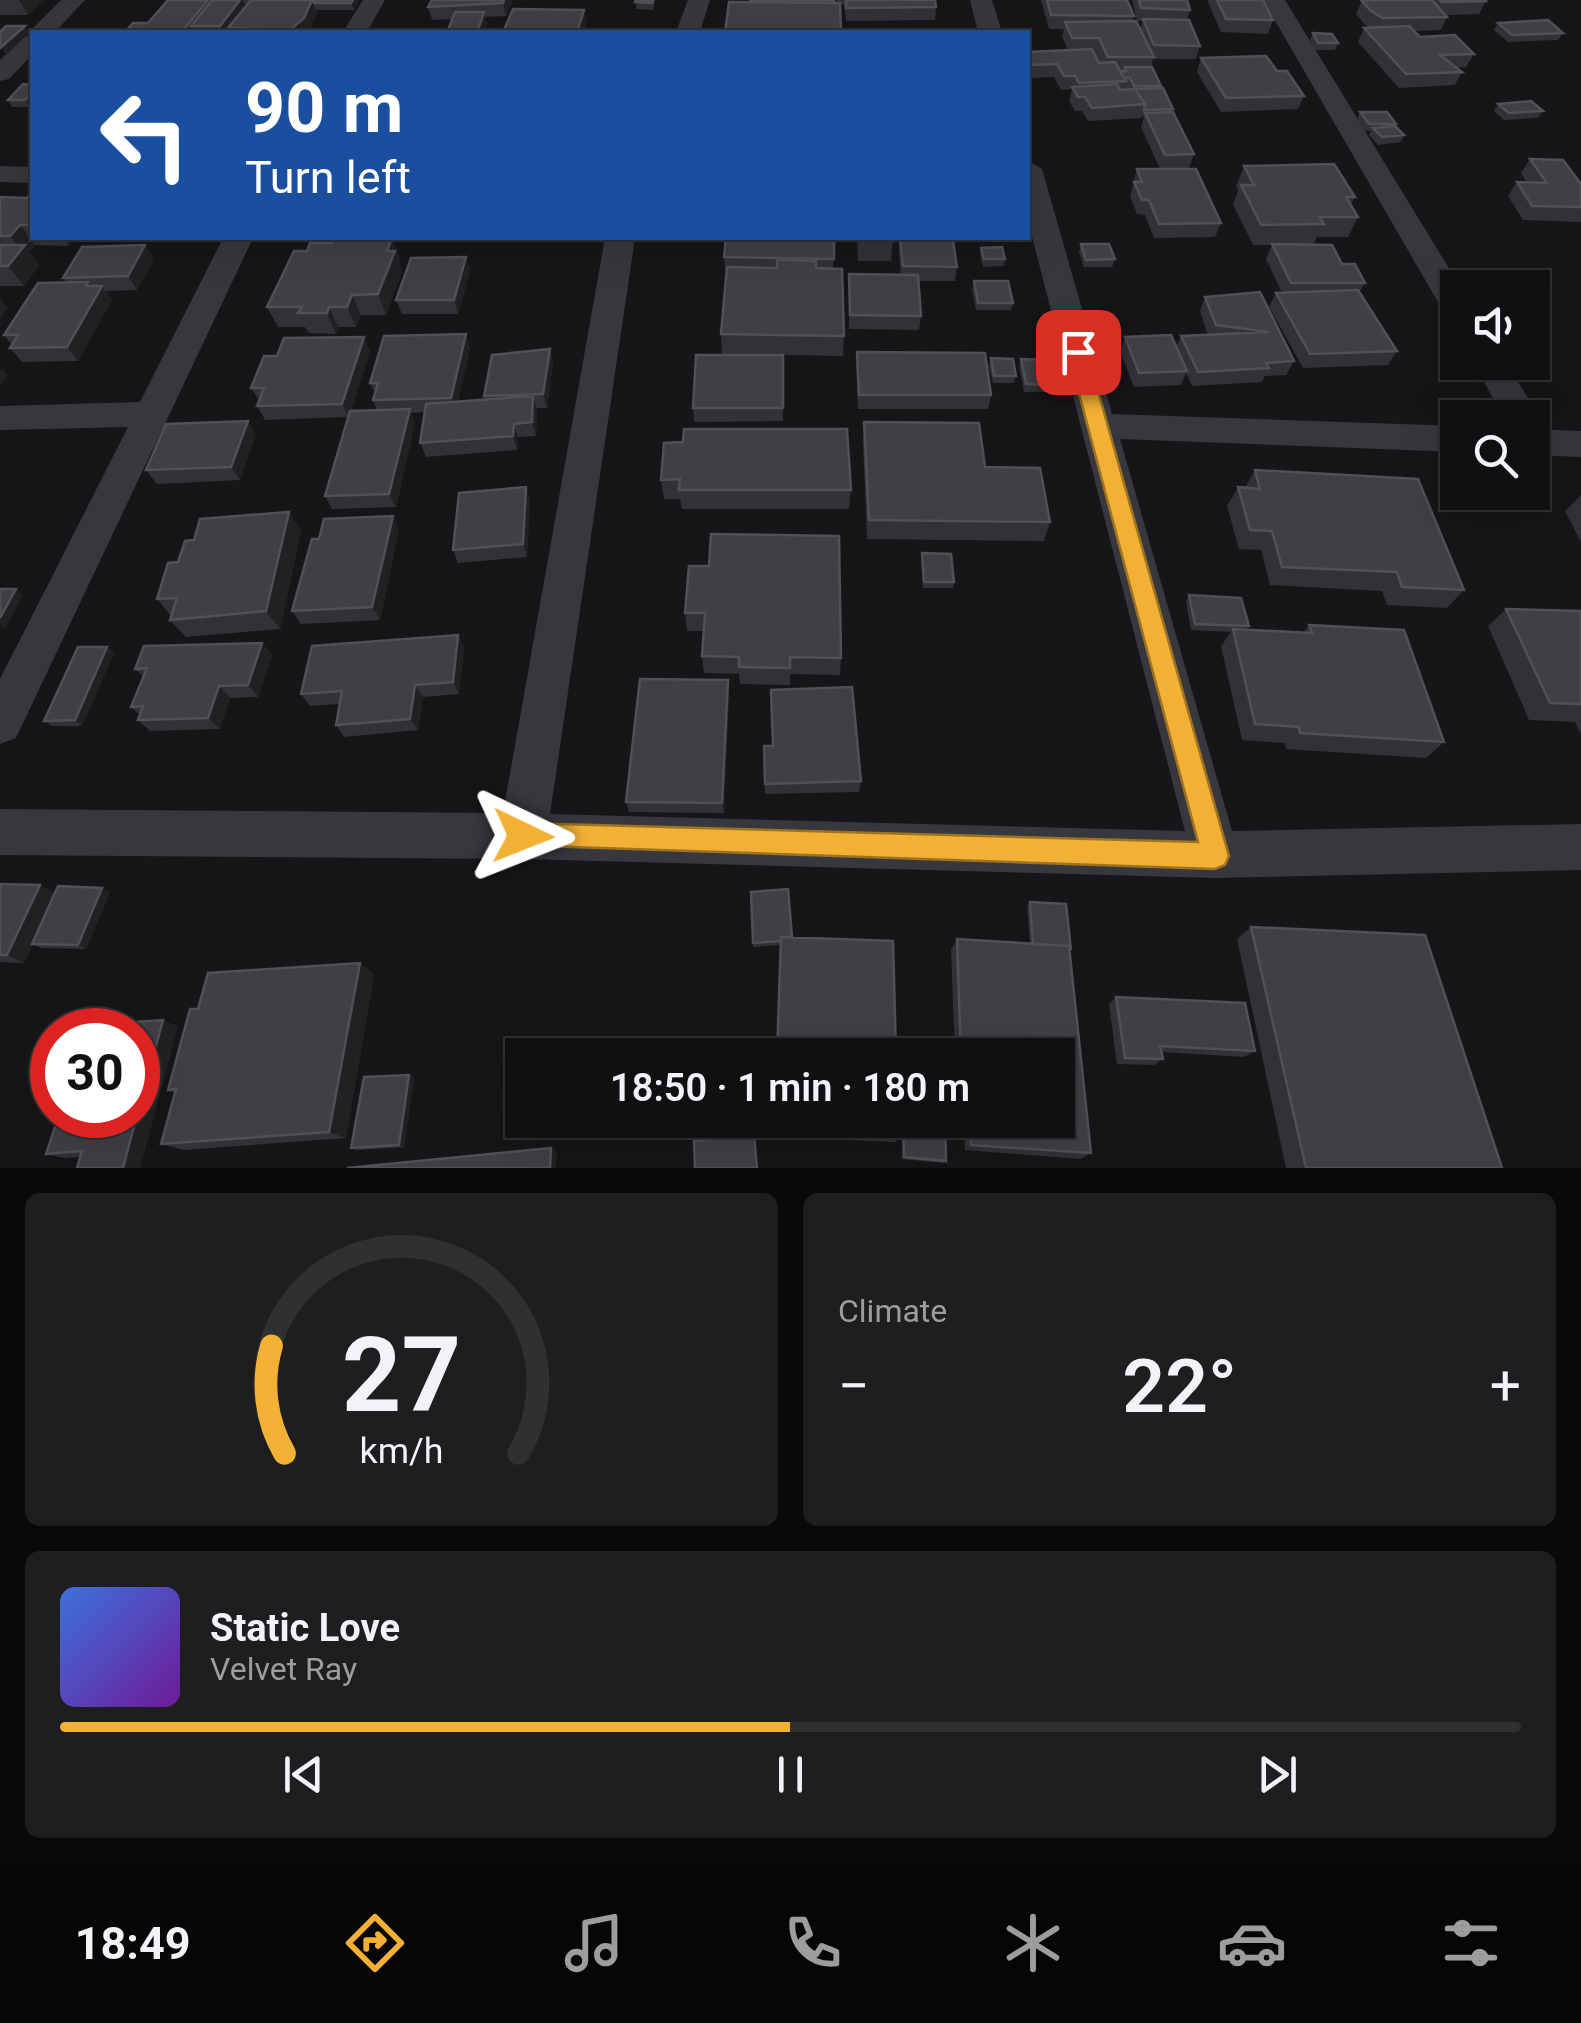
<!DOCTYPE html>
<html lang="en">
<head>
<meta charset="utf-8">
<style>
  body { margin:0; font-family:Roboto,sans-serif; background:#1e1e20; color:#f1f3f6; height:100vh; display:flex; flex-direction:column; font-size:38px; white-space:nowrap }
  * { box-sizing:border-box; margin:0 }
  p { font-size:32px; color:#9c9d9f }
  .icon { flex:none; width:55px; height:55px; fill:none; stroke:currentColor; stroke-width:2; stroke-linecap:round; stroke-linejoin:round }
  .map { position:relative; height:1168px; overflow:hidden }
  .panel { display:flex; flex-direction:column; gap:25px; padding:25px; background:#09090a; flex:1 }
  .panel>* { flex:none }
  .guide { position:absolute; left:30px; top:30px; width:1000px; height:210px; border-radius:0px; box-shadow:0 10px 40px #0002,0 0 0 2px #303032; background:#1a4fa0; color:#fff; overflow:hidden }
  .buttons { position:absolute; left:1440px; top:270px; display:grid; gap:20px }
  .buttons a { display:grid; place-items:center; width:110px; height:110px; border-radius:0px; background:#101012; box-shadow:0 10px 40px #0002,0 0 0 2px #303032; font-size:50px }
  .speed { position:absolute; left:30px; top:1008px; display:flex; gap:20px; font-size:50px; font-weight:700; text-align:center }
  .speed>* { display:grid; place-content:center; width:130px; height:130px; border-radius:50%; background:#101012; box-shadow:0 10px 40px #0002,0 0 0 2px #303032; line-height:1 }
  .speed .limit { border:15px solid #d22; background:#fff; color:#111 }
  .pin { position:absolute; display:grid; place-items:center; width:85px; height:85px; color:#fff; margin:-42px; border-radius:20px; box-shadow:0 5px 15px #0006 }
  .me { position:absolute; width:110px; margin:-55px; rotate:92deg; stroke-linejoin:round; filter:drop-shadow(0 0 8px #0008) }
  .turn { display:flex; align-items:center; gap:35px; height:210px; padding:0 50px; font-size:45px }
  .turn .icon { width:130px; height:130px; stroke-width:2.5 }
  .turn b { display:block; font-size:70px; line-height:85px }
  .big { font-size:75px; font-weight:600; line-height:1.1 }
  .panel .tile { flex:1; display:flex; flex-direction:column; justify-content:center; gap:15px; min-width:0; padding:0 35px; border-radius:15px; background:#1e1e20 }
  .panel .dial { align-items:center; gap:0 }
  .dial svg { height:260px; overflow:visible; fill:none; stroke:#303032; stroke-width:7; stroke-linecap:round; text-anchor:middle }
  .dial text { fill:#f1f3f6; stroke:none }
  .song { display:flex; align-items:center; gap:30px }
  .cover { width:120px; height:120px; border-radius:15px; background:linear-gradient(135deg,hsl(220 70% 55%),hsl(280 70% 35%)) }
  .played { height:10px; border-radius:5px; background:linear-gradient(90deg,#f2b134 50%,#303032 50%) }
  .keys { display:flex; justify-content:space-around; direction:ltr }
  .heat { display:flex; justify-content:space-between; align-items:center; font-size:55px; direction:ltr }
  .panel .tiles { flex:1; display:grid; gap:25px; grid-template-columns:1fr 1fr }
  .tile:last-child { grid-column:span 2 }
  .trip { position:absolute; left:505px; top:1038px; width:570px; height:100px; border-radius:0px; background:#101012; box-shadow:0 10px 40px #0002,0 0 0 2px #303032; font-weight:600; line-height:100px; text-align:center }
  .dock { display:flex; height:160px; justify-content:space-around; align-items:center; background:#060607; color:#9c9d9f }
  .dock .icon { width:70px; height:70px }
  .dock .current { color:#f2b134 }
  .dock b { font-size:45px; color:#f1f3f6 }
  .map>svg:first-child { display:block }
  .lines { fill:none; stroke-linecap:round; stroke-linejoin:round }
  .street { fill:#37383d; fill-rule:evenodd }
  .wall { fill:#323236 }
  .shaded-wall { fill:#212124 }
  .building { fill:#3f3f44; stroke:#4f5156; stroke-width:2.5 }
  .route { fill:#f2b134; stroke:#9d7322; stroke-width:2.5 }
</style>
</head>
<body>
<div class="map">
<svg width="1581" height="1168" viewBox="0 0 1581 1168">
  <rect width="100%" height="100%" fill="#161618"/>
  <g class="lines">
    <path class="street" d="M61,0H85L55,32H32V55L9,79L0,81V60L24,37L32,35L30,32L34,27Z
      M363,0H385L367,32H343Z
      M688,0H710L700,32H676Z
      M970,0H992L1002,32H978Z
      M1263,0H1285L1461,288L1458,319L1447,316L1442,309Z
      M1028,161L1042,169L1112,414L1458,426V452L1120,439L1232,831L1581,824V870L1215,878L523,859L0,855V809L503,813L605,238H635L550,814L1185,831L1028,221Z
      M0,166L32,167V183L0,182Z
      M223,238H253L16,738L0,744V679L128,427L0,430V406L140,402Z
      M1473,362H1506L1540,418L1534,427L1532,418H1504Z
      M1532,429L1581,431V457L1532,455Z"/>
  </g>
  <path class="wall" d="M0,0H44L28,15H0Z
    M212,0H242L245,8L248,4H244L243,0H359L354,10H316L317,13L308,32H73H126Z
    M513,0L506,16L485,17L487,25L448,30L452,19L432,20L428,7Z
    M636,0H655L653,10L636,9Z
    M837,0H935L936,7L935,20L846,21L844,5L837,3Z
    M1041,0H1127L1134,16L1132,22L1140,30L1143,21H1137L1132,0H1187L1190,10L1187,20L1200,46L1196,59H1153L1151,67L1161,86L1160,89L1173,109L1172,112L1194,154L1189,168L1221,223L1215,237L1154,238L1145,215L1137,214L1130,196L1137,169H1160L1141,127L1144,117L1142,116L1141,118L1088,121L1082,111H1075L1069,101L1072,89L1061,90L1054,77L1028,78V52L1068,50L1062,36L1064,29H1049Z
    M1207,0H1263L1273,20L1268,34L1221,32Z
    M1362,0H1485L1486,1L1479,14L1446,15L1447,17L1441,30L1414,31L1420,37L1474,54L1466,67L1457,68L1462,72L1455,85L1399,88L1358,42L1364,28H1370L1365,25L1356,14Z
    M1498,23L1563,33L1558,40L1508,42L1494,30Z
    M1313,33L1338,43L1335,50H1315L1310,40Z
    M1201,58L1277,71L1304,96L1298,109L1221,112L1197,72Z
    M32,85L30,107H12L8,100Z
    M1498,104L1543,111L1538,118L1504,120L1494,111Z
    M1360,112L1396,124L1395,126L1404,135L1401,142L1378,145L1369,135L1371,131H1365L1357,119Z
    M1530,159L1581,184V222L1523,220L1508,196L1517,182L1527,183L1521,173Z
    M1244,166L1355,197L1351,204L1358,217L1348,237H1317L1314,244L1342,264L1365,283L1359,293L1397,351L1388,365L1303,368L1269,307L1276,293H1282L1266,259L1272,245H1253L1233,205L1238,191L1236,186Z
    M32,193V238H75L69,246L35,245L29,252L39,265L24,286H0V197L27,198Z
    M834,238L833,269L844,336L843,356L783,355V421L694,422L693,408L722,355L721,334L726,278L724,257Z
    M857,238H893L891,261H858Z
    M900,241L957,267L955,281H918L921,316L919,330L849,329V274L901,275L899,255Z
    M1081,244L1115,259L1112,267H1084L1079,252Z
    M145,245L154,259L137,290L106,291L112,300L78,361L22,362L10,348L12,345L4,335L66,282L63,278Z
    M981,248L1005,259L1004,266L983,267L980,255Z
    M466,257L470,271L458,314H402L396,300Z
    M400,259L399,261L402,271L386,315H361L356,327H338L336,334L309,333L305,327H278L267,307Z
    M974,281L1013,303L1011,310H976L972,289Z
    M1260,292L1294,361L1286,375L1265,376L1262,382L1192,386L1186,373L1181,385L1134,387L1120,351L1125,337L1176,347L1181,336L1208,335L1200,311L1205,297Z
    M470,348L458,401L485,399L484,396L550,349L553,363L547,408H537L536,436L518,437L517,450L426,457L420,443L425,412L411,413L415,423L396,507L332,509L325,496L349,417L265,420L257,406L259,400L251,388L277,356L370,351L351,411L377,410L373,400L375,393L370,383Z
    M857,352L991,395L988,409H858L856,366Z
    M991,358L1016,376L1014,383H993L989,366Z
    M1021,359L1052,385L1050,392H1024L1019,366Z
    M864,422L1050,522L1044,541L867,539L863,442Z
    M256,434L240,480L157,484L146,470Z
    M664,443L851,490L849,509H682L680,499H664L661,480Z
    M1255,470L1464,590L1447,608L1387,605L1382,591L1270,585L1261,550L1239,549L1227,506L1238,487L1245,488Z
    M526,487L530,500L527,557L458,563L453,550Z
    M1581,495V542L1565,511Z
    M393,516L399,529L380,620L301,624L292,611L319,539Z
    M301,531L280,629L186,637L170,620L171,616L157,599L178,562L194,540Z
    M922,553L954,582L953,588H923L921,560Z
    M689,566L841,658L840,675L790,674V685L740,684L739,674L704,673L702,656L704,631H687L685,613Z
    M1189,595L1249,626L1246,629L1303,633L1309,625L1444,742L1426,758L1286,749L1285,743L1242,740L1221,646L1231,632L1191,630L1186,601Z
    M1506,609L1581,611V734L1575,722L1529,720L1488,626Z
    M458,635L464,647L459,694L423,697L418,730L344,737L336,725L340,704L310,706L301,694Z
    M262,643L272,655L258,697L230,698L220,729L150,731L138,720L140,715L131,707L143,676L135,669Z
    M107,647L114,653L82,726H52L44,721Z
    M728,680L729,692L724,813L629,812L626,802Z
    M764,746H773L861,781L859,792L765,794Z
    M0,884L40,885L55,894L110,892L86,949L41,948L33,944L24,963L0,962Z
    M751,892L792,937L781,945L753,947Z
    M1030,902L1070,951L1091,1153L1080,1159L965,1150L964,1120H1058V1055H955L951,950L957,939L1030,944L1027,906Z
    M1251,927L1502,1168H1286L1237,939Z
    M374,974L346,1138L184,1150L161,1144L175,1093L168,1090L198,1009Z
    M1116,997L1255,1051L1244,1057L1161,1052L1163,1059L1154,1065L1117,1064L1109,1004Z
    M178,1026L140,1168H77L80,1157L65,1158L46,1154Z
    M409,1075L414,1078L404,1147L357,1150L351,1148Z
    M902,1120H945L946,1161L944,1163L902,1159Z
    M774,1131L899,1136L895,1142L774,1137Z"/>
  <path class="shaded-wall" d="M19,0H44L28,15Z
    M208,0H210L216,11L191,26L194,32H182Z
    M240,0H242L247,12L228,28L230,32H223L220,26Z
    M312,0L317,13L309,32H291L290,30Z
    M353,0H359L354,10L351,3Z
    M504,0H513L506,16L503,3Z
    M584,10L587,23L584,32H577Z
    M484,12L487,25L485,32L478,30Z
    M25,26L29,33L6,55L1,48Z
    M32,93V105L30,107L25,100Z
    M20,225L35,245L29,252L39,265L24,286L8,266L21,250L10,236Z
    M63,238H75L69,246Z
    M392,238L400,259L399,261L402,271L386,315L378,294L387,251Z
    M145,245L154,259L137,290L128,276Z
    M466,257L470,271L458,314L454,300Z
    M88,282L97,295L102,286L112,300L78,361L67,347Z
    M352,295L361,315L356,327L347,307Z
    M0,298L8,308L0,319Z
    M329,307L338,327L336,334L327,313Z
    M466,334L470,348L456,412L451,398Z
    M364,337L370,351L349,417L342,404Z
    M550,349L553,363L547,408L543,394Z
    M2,368L8,375L0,387V371Z
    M533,396L537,410L536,436L532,422Z
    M410,409L415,423L396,507L389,494Z
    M248,421L256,434L240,480L231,467Z
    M514,424L518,437L517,450L513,436Z
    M526,487L530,500L527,557L523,544Z
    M289,512L301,531L280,629L266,611Z
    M393,516L399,529L380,620L372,607Z
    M16,589L23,595L5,629L0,624V618Z
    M458,635L464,647L459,694L453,682Z
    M262,643L272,655L258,697L248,685Z
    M107,647L114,653L82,726L75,720Z
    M728,680L729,692L724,813L722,803Z
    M415,685L423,697L418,730L410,719Z
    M219,686L230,698L220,729L208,718Z
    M40,885L56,894L24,963L7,955Z
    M102,888L110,892L86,949L78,945Z
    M360,963L374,974L346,1138L329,1132Z
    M163,1020L178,1026L140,1168H123Z
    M409,1075L414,1078L404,1147L399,1145Z
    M551,1148L557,1152L556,1168H550Z"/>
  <path class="building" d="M168,0H208L182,32H125L133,23H148Z
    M212,0H240L220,26H191Z
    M251,0H312L304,18L290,30L228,28Z
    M312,0H353L351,3H314Z
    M432,0H504L503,3L428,7Z
    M636,0H653L652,3L635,2Z
    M751,0H834V3L750,2Z
    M846,0H935L936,7L846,8Z
    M1047,0H1127L1134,16L1051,15Z
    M1139,0H1187L1190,10L1141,8Z
    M1217,0H1263L1273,20L1226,19Z
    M1368,0H1432L1447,17L1383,18L1371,11L1362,1Z
    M1440,0H1485L1486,1L1442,2Z
    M729,2L840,3L841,32H725Z
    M513,9L584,10L577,32H503Z
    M455,12H484L478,30H486V32H435L436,30H448Z
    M1143,19L1189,20L1200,46L1154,45Z
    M1548,20L1563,33L1512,35L1498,23Z
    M1136,21L1154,57H1108L1099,38H1072L1065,22Z
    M6,26H25L0,48V32Z
    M1409,26L1420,37L1455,35L1474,54L1440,55L1462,72L1406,74L1364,28Z
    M1313,33L1332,34L1338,43H1318Z
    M1092,49L1099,63L1115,62L1126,81L1079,83L1075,76H1064L1057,64L1029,65L1028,61V52Z
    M1266,56L1277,71H1287L1304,96L1226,98L1201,58Z
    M1125,67H1152L1161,86H1134L1130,78H1124L1120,71H1126Z
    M23,84L32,85V93L25,100H8Z
    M1117,84L1120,90L1135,89L1145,104L1092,108L1085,97H1078L1072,87Z
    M1163,88L1173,109L1144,110L1145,104L1135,89Z
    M1531,101L1543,111L1509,113L1498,104Z
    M1173,112L1194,154L1165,155L1145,113Z
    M1360,112H1387L1396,124H1369Z
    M1395,126L1404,135L1382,137L1373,128Z
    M1530,159L1563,160L1581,184V207L1532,206L1517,182L1547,183Z
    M1334,164L1355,197H1346L1358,217H1319L1324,224L1261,225L1241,185H1254L1244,166Z
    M1137,169H1196L1221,223L1159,224L1149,200H1142L1134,182H1142Z
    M31,193L32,225H20L10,236H0V197L27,198Z
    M334,238H392L387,251H395L378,294L352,295L347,307H329L327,313H298L302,307H267L294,251H307L310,243H332Z
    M726,238H834V259L724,257Z
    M859,238H893V241L859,240Z
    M900,241H953L957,267L903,266Z
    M1081,244H1109L1115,259L1086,260Z
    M1272,244L1332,245L1342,264H1355L1365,283H1291Z
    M0,245H25L8,266H0Z
    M145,245L128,276L63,278L82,247Z
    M1002,247L1005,259H984L981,248Z
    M466,257L454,300H396L411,258Z
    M777,260L816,261V268L842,269L844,336L721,334L727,267L777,268Z
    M849,274L918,275L921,316L850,315Z
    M974,281H1008L1013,303H978Z
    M88,282L86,286H102L67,347L10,348L18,335H4L38,283Z
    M1358,290L1397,351L1310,354L1276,293Z
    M1260,292L1294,361L1266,363L1269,368L1198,372L1181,336L1269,332L1216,325L1205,297Z
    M466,334L451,398L373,400L378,383H370L384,336Z
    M1171,335L1187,371L1139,373L1125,337Z
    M364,337L342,404L257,406L264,388H251L264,356H277L284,338Z
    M550,349L543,394L484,396L492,355Z
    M857,352L985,353L991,395H859Z
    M696,355H783V408H693Z
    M991,358L1013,359L1016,376H994Z
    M1021,359L1047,360L1052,385L1026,384Z
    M533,396L532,422L514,424L513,436L420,443L426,404Z
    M410,409L389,494L325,496L350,411Z
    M248,421L231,467L146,470L166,424Z
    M864,422L979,423L985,467L1040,468L1050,522L869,520Z
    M684,429H847L851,490H679L680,479L661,480L664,443L683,442Z
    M1255,470L1418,479L1464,590L1402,587L1397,572L1282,567L1272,531L1250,530L1238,487L1260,489Z
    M526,487L523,544L453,550L459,493Z
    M289,512L266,611L170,620L177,598L157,599L168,563L178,562L185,541L194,540L200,519Z
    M393,516L372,607L292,611L312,539H319L324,519Z
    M711,534L839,536L841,658L790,657V668L739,667V657L702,656L705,613H685L689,566H709Z
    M922,553L951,554L954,582H924Z
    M0,589H16L0,618Z
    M1189,595L1241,598L1249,626L1195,624Z
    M1506,609L1581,611V704L1550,703Z
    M1309,625L1404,630L1444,742L1300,733L1299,727L1255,724L1233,629L1312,633Z
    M458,635L453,682L415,685L410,719L336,725L342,691L301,694L312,646Z
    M262,643L248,685L219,686L208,718L138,720L143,706L131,707L147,668L135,669L144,646Z
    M78,647H107L75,720L44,721Z
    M640,679L728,680L722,803L626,802Z
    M852,687L861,781L765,784L764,746H773L771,690Z
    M0,884L40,885L7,955H0Z
    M58,886L102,888L78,945L32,944Z
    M788,889L792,937H781V941L753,943L751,892Z
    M1030,902L1066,904L1071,950L1069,946L1033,944Z
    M1251,927L1425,935L1502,1168H1306Z
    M781,937L893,941L896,1055H777Z
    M957,939L1069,946L1091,1153L971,1145L970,1120H1058V1055H961Z
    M360,963L329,1132L161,1144L176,1089L168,1090L190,1009H198L208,973Z
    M1116,997L1245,1003L1255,1051L1160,1046L1163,1059L1125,1058Z
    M163,1020L138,1114V1030H86L87,1025Z
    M409,1075L399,1145L351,1148L364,1077Z
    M59,1115H137L123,1168H77L82,1151L46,1154Z
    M774,1120H898L899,1136L774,1131Z
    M903,1120H945L946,1161L904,1157Z
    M754,1134L757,1168H695L694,1141Z
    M551,1148L550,1168H347Z"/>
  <path class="route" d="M1078,346L1087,352L1229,856L1225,865L1215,869L513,845L510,836L513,827L523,823L1198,842L1068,352Z"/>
</svg>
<div class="buttons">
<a><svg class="icon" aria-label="sound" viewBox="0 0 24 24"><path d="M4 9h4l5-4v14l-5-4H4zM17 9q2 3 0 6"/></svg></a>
<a><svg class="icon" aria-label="search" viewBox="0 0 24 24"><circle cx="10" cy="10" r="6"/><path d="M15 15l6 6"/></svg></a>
</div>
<div class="speed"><div class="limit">30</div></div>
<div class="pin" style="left:1078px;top:352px;background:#d93025"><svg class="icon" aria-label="arrive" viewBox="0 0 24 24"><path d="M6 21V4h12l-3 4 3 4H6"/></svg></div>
<svg class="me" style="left:523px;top:836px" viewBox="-20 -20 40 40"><path d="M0-17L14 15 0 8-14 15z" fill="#f2b134" stroke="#fff" stroke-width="4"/></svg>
<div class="trip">18:50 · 1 min · 180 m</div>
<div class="guide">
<div class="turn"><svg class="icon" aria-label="left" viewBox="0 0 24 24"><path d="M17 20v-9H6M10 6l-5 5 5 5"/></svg><div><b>90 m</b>Turn left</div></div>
</div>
</div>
<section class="panel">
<div class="tiles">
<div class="tile dial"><svg viewBox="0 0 100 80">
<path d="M14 69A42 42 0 1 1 86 69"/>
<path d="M14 69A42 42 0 0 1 10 36" stroke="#f2b134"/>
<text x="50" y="56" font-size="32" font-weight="700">27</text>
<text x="50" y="72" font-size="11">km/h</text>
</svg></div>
<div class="tile"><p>Climate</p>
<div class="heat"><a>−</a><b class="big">22°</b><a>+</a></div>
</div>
<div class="tile">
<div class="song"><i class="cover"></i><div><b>Static Love</b><p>Velvet Ray</p></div></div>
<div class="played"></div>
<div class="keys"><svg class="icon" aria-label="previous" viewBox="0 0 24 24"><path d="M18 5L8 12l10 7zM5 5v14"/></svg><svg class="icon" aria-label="pause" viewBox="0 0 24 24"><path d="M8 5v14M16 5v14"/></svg><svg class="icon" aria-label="next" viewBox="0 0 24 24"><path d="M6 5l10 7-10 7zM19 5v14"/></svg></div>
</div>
</div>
</section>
<nav class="dock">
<b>18:49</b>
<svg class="icon current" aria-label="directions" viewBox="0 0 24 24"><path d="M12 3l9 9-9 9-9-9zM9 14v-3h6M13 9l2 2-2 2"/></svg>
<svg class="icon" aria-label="music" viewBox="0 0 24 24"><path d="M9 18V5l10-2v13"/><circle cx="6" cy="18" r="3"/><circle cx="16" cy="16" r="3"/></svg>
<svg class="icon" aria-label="phone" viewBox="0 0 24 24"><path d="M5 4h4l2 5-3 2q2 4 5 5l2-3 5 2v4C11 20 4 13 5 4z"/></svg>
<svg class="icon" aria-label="climate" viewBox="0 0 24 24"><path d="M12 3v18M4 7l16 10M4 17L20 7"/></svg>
<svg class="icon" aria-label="car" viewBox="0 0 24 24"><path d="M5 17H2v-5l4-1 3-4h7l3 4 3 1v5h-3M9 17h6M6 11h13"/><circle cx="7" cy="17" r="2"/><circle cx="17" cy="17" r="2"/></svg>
<svg class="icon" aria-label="filters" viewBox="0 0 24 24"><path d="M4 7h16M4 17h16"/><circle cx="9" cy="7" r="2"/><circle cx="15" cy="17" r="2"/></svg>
</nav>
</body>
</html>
